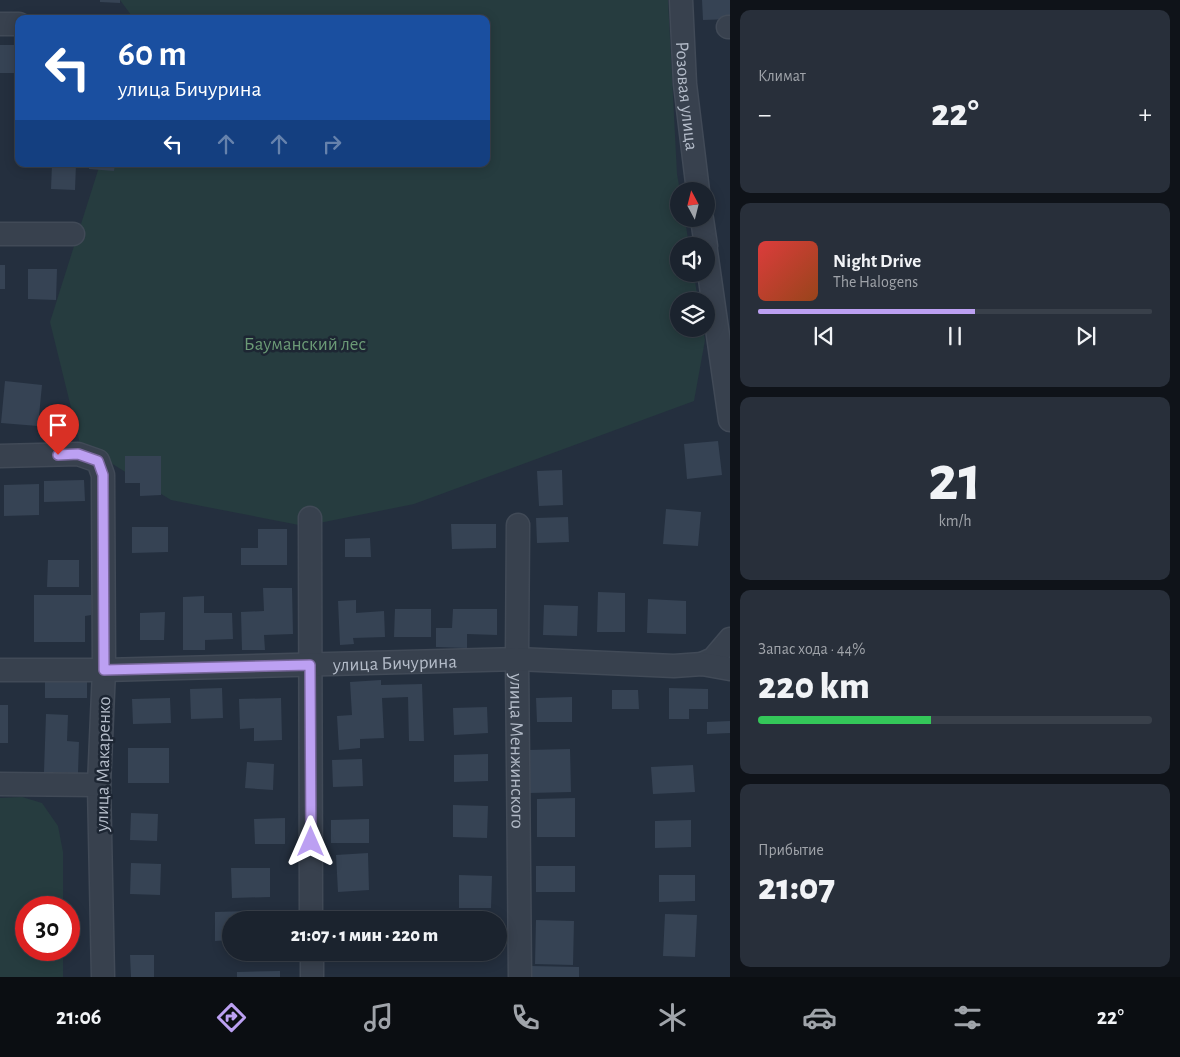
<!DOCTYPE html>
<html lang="ru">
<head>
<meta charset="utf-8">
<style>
  body { margin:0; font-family:"Alegreya Sans",sans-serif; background:#282f3a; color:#f1f3f6; height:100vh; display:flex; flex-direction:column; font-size:19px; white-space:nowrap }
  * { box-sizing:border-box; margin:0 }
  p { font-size:16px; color:#a0a4aa }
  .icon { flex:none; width:28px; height:28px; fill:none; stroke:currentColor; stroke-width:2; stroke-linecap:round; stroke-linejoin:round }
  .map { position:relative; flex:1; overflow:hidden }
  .details { display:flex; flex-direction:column; gap:10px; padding:10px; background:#0f1319; width:450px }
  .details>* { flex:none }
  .guide { position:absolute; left:15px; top:15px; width:475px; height:152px; border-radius:10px; box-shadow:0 2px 12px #0003,0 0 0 1px #39404a; background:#1a4fa0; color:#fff; overflow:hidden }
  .needle { width:32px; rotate:353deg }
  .buttons { position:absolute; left:670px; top:182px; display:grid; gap:10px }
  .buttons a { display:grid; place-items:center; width:45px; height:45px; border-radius:50%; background:#1b232e; box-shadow:0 2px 12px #0003,0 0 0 1px #39404a; font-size:25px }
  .speed { position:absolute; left:15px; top:896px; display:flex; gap:10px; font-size:25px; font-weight:700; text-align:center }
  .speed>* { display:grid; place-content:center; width:65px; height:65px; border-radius:50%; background:#1b232e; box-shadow:0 2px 12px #0003,0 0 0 1px #39404a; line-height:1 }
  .speed .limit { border:8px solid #d22; background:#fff; color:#111 }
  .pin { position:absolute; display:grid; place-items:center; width:42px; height:42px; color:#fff; margin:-51px -21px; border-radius:50% 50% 50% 0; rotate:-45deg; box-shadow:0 0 5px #0007 }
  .pin .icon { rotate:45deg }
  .me { position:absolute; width:55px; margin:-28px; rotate:0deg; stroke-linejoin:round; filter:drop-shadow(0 0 4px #0008) }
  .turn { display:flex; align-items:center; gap:18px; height:105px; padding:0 20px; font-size:22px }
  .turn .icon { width:65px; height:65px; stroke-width:2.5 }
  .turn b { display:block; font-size:35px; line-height:42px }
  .lanes { display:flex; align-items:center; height:48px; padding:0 20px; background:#0003; justify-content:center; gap:25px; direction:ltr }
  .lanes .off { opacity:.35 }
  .big { font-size:38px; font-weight:800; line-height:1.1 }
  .details .card { flex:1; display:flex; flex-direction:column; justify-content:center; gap:8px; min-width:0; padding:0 18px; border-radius:10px; background:#282f3a }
  .details .dial { align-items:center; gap:0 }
  .dial b { font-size:65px; line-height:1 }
  .song { display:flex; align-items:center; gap:15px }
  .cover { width:60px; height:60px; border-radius:8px; background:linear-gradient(135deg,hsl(0 70% 55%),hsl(20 70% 35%)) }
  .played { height:5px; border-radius:2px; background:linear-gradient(90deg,#bca0f2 55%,#39404a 55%) }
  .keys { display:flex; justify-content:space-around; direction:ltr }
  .heat { display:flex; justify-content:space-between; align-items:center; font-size:28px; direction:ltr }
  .charge { height:8px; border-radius:4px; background:linear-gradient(90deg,#34c759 44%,#39404a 0) }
  .trip { position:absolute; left:222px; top:911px; width:285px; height:50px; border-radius:25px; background:#1b232e; box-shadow:0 2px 12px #0003,0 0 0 1px #39404a; font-weight:800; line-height:50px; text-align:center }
  .dock { display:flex; height:80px; justify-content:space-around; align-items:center; background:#0b0e12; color:#a0a4aa }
  .dock .icon { width:35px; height:35px }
  .dock .on { color:#bca0f2 }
  .dock b { font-size:22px; color:#f1f3f6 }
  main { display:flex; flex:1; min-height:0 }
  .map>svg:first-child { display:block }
  .green { fill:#263c3f }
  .building { fill:#364354 }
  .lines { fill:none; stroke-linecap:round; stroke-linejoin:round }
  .minor-casing { stroke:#414a57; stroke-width:25 }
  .minor { stroke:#38414e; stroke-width:22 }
  .route-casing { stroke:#7a689d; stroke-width:12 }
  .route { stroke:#bca0f2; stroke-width:9 }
  .labels { text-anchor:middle; stroke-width:5; stroke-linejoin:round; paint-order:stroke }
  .street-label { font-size:19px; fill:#b4bcc9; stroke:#1d2633 }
  .park-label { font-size:19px; fill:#6b9a76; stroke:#1d2633 }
</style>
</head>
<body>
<main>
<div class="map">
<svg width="730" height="977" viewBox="0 0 730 977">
  <rect width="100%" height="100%" fill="#242f3e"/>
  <path class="green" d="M120,0H668L677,174L680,191H679V219H685L689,246H679V274H694L698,301H679V329H703L705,340L694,401L414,504L304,526L171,500L80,444L50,322L100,164H486V19H134Z
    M22,797L42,803L58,826L63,852V907L26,908V950H63V977H0V798Z"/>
  <path class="building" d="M100,0H120V3L100,2Z
    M702,0H730V19L703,20Z
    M0,45H15L14,73H0Z
    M52,164H76L75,190L51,189Z
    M89,164H115L114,171L89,169Z
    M0,265H5V289H0Z
    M28,269H57L56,300L28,299Z
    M5,381L42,385L38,426L1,423Z
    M718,441L722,475L687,479L684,444Z
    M125,456H161V495L140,496V483H125Z
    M562,470L563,505L539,506L537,471Z
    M84,480L85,501L44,502V481Z
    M39,484V515L4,516V485Z
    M666,509L701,512L698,546L663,544Z
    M568,517L569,542L537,543L536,518Z
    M451,524H496V548L452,549Z
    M132,527H168V552L132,553Z
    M258,529H287V565H241V548H258Z
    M370,538L371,557H345V539Z
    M48,560H79V587H47Z
    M263,588H292L293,634L264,635L265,650H242L241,612L264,611Z
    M598,592L625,593V632H597Z
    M34,595H91V615L85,616V642H34Z
    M204,596V613H232L233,639L205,640V650H183V597Z
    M648,599L686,601V634L647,633Z
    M356,600V613L384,611L385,637L353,638L354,644L340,645L338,601Z
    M544,605L578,606L577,636L543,635Z
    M395,609H431V637H394Z
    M453,609H497V635L467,634V648L436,647V628H452Z
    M165,612L164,640H140V613Z
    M381,680V685L422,684L424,741H409L408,697L382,698L384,738L360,739V748L339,750L337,716L352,715L350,682Z
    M87,681V698H45V682Z
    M222,688L223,718L191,719L190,689Z
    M669,688L708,689V709H689V719H669Z
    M612,690H638L639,709H612Z
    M572,697V722H537L536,698Z
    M170,698L171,723L133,724L132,699Z
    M281,698L282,740L254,741V728L240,729L239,699Z
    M0,705H8V743H0Z
    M487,707L488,733L454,735L453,708Z
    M46,714L68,715L67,741L79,742L78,773L44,772Z
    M730,721V733L707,734V722Z
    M128,748H169V783H128Z
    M570,749L571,792L529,793L528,750Z
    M488,754V781L454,782V755Z
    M362,759L363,786L333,787L332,760Z
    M247,762L274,764L273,790L245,788Z
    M693,765L695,792L653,794L651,767Z
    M575,798V837H537V799Z
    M453,805L488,806L487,838L453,837Z
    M131,813L158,814L157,841L130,840Z
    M285,818V844H255L254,819Z
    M369,819V843H331V820Z
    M691,820V847L655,848V821Z
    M368,853L369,890L338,892L336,855Z
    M131,863L161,864L160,895L130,894Z
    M536,866H575V892H536Z
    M231,868H270V897L232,898Z
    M459,875L492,876L491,908H459Z
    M659,875H695V901L659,902Z
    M250,911V920H231V940L215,941V912Z
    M665,914L697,915L695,957L663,956Z
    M446,918H480V920H446Z
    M536,920L574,921L573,965L535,964Z
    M341,952H367V954L341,955Z
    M446,952H491V959L446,958Z
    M130,955H154V977H131Z
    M531,966L579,967V977H531Z
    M280,971V977H237V972Z"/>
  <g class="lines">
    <defs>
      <g id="minor">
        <path id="s1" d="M681,0L685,84L698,191"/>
        <path d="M0,24H19"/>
        <path d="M728,27H730"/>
        <path d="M702,219L706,246"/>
        <path d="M0,234H73"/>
        <path d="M706,251L730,420"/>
        <path d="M0,456L78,454L98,461L103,475L104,670L99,785L103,977"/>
        <path d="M310,518L311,920"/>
        <path id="s2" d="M518,525L517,659L520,977"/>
        <path d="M702,664L713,659L730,639"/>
        <path id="s3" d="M0,670H104L517,659L674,666L702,664L730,669"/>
        <path d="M0,784L99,785"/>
        <path d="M312,952V977"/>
      </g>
    </defs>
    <use href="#minor" class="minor-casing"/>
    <use href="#minor" class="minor"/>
  </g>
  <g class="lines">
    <defs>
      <path id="route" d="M58,455L78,454L98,461L103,475L104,670L310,665L311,842"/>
    </defs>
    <use href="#route" class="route-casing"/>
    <use href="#route" class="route"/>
  </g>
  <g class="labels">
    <g class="street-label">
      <text dy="7" stroke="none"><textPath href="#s1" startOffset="96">Розовая улица</textPath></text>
      <text dy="7" stroke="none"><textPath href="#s3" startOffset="395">улица Бичурина</textPath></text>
      <text dy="7" stroke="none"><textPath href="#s2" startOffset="226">улица Менжинского</textPath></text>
      <text transform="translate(102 764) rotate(-89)" y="7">улица Макаренко</text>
    </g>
    <g class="park-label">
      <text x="305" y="350">Бауманский лес</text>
    </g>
  </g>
</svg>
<div class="buttons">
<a><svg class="needle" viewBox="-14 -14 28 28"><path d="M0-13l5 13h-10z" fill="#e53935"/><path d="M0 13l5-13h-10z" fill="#a0a4aa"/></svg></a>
<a><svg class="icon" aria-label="sound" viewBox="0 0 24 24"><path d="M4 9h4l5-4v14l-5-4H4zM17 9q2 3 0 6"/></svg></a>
<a><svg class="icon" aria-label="layers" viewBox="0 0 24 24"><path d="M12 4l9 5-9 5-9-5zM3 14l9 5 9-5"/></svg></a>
</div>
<div class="speed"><div class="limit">30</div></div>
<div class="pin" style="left:58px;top:455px;background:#d93025"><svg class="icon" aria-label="arrive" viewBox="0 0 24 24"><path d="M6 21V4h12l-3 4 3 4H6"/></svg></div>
<svg class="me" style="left:311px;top:842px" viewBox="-20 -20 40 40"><path d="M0-17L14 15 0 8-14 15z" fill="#bca0f2" stroke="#fff" stroke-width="4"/></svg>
<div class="trip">21:07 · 1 мин · 220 m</div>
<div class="guide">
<div class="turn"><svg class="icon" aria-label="left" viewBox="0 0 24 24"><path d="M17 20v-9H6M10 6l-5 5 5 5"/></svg><div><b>60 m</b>улица Бичурина</div></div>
<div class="lanes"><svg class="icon" aria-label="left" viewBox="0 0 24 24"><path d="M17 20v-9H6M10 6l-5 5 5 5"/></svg><svg class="icon off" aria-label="ahead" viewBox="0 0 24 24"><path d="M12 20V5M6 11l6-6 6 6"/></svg><svg class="icon off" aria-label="ahead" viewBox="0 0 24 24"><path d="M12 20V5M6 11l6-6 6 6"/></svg><svg class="icon off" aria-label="right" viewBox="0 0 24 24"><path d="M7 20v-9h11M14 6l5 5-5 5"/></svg></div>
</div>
</div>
<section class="details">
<div class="card"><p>Климат</p>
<div class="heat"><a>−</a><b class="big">22°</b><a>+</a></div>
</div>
<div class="card">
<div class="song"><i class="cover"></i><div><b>Night Drive</b><p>The Halogens</p></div></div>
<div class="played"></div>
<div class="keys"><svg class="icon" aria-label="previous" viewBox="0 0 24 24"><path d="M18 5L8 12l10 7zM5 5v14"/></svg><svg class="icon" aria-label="pause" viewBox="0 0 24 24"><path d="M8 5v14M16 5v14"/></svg><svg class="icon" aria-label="next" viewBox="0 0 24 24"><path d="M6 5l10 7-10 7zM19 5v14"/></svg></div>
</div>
<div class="card dial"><b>21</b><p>km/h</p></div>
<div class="card"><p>Запас хода · 44%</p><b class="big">220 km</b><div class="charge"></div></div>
<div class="card"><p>Прибытие</p><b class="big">21:07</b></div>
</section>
</main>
<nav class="dock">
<b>21:06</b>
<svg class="icon on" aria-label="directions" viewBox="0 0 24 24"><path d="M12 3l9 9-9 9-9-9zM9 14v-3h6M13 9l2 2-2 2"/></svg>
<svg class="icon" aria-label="music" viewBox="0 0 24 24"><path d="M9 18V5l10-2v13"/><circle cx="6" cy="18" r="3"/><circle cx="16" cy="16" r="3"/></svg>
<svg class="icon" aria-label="phone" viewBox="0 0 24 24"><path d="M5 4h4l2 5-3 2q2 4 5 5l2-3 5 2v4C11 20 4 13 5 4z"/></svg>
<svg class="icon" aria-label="climate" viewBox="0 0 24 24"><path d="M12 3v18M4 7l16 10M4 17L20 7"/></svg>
<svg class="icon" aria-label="car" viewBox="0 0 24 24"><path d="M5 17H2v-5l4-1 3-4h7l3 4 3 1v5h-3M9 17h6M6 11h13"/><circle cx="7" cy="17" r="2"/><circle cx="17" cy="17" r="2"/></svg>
<svg class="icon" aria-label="filters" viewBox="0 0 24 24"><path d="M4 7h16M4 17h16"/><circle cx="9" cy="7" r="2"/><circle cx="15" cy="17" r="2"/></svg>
<b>22°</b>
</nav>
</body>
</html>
